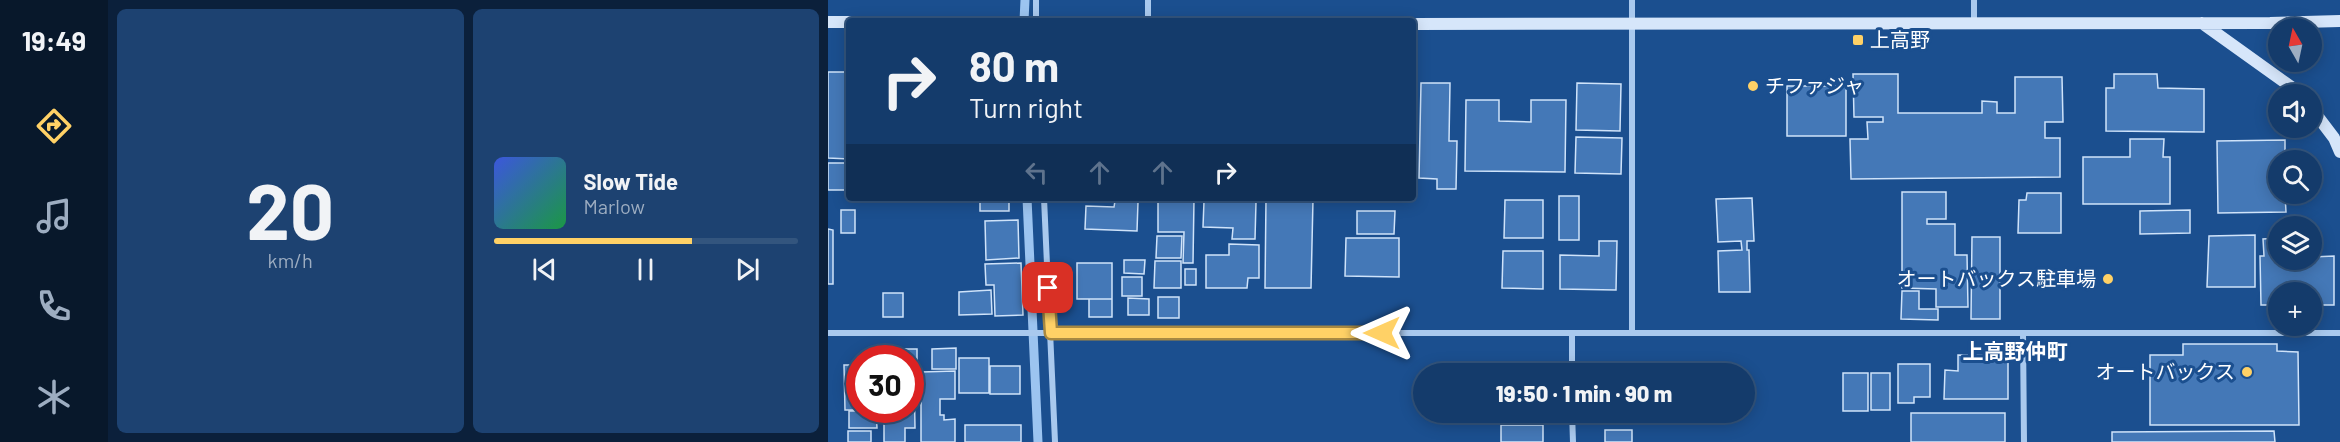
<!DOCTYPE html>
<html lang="en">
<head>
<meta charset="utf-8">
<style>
  body { margin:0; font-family:Barlow,"Noto Sans JP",sans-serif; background:#1d4271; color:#f1f3f6; height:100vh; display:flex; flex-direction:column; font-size:22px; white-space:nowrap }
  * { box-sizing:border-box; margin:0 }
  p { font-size:20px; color:#9dadc1 }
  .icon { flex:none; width:33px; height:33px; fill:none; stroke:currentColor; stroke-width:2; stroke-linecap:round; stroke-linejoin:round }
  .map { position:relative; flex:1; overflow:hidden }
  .panel { display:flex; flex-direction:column; gap:9px; padding:9px; background:#0b203b; width:720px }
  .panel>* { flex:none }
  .banner { position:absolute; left:18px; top:18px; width:570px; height:183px; border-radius:6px; box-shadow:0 3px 15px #0003,0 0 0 2px #33557e; background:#143b6b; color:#f1f3f6; overflow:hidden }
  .needle { width:39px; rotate:351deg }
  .fabs { position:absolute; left:1440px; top:18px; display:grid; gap:12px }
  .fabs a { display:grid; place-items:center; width:54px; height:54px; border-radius:50%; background:#143b6b; box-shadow:0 3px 15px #0003,0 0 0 2px #33557e; font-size:30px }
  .speed { position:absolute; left:18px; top:345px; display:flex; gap:12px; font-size:30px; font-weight:700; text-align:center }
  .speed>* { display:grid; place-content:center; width:78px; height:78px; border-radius:50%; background:#143b6b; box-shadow:0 3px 15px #0003,0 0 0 2px #33557e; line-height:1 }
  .speed .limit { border:9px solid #d22; background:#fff; color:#111 }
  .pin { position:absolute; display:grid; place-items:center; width:51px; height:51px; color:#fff; margin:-26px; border-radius:12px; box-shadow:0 3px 9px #0006 }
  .me { position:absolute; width:66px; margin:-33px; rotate:270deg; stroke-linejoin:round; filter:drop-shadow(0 0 4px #0008) }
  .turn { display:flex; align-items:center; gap:21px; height:126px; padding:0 24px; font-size:27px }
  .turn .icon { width:78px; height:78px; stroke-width:2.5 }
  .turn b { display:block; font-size:42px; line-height:51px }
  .lanes { display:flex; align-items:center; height:57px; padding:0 24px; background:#0003; justify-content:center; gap:30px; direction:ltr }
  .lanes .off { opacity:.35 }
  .panel .tile { flex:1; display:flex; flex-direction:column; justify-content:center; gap:9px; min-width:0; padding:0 21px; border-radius:9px; background:#1d4271 }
  .panel .dial { align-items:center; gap:0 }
  .dial b { font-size:78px; line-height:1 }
  .song { display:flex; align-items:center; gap:18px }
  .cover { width:72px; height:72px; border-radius:9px; background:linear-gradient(135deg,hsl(230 70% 55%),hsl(140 70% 35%)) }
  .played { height:6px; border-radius:3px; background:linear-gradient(90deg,#ffd166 65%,#33557e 65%) }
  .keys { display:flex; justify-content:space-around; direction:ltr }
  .panel .tiles { flex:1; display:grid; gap:9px; grid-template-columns:repeat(2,1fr) }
  .trip { position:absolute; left:585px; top:363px; width:342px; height:60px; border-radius:30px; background:#143b6b; box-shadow:0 3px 15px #0003,0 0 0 2px #33557e; font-weight:800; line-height:60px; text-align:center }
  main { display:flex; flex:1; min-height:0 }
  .dock { display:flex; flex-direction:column; width:108px; justify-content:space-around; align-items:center; background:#08182b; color:#9dadc1 }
  .dock .icon { width:42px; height:42px }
  .dock .current { color:#ffd166 }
  .dock b { font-size:27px; color:#f1f3f6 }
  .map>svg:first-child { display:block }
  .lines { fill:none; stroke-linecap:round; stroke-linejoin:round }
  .stream { stroke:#9cc4f0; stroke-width:9 }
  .building { fill:#4478b7; stroke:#cfe3fa; stroke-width:1.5 }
  .street { stroke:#a9c9ee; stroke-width:6 }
  .secondary { stroke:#d6e6fa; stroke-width:12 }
  .route-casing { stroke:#a68842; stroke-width:15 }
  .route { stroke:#ffd166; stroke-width:10 }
  .poi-dot { fill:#ffd166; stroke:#1b4f8f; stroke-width:2 }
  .labels { text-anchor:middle; stroke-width:6; stroke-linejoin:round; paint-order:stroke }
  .poi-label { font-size:20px; fill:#fff; stroke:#1b4f8f; text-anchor:start }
  .neighbourhood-label { font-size:21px; font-weight:bold; fill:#fff; stroke:#1b4f8f }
</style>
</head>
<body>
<main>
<nav class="dock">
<b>19:49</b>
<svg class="icon current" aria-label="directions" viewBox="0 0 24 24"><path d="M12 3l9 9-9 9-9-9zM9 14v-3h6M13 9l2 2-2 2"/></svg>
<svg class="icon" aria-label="music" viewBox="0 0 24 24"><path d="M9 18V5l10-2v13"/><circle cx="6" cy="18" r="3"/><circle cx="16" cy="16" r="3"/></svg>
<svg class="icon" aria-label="phone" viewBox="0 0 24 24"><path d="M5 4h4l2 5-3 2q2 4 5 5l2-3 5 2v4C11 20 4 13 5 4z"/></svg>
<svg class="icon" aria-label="climate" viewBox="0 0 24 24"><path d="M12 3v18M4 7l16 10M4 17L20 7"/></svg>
</nav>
<section class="panel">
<div class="tiles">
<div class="tile dial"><b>20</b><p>km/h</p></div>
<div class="tile">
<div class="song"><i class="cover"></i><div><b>Slow Tide</b><p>Marlow</p></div></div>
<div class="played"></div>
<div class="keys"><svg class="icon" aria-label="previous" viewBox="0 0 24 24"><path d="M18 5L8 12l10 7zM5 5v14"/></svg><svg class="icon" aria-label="pause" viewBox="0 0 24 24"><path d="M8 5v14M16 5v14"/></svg><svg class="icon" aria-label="next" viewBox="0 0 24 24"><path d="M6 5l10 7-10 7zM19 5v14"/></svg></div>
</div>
</div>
</section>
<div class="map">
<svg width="1512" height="442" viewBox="0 0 1512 442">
  <rect width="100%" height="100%" fill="#1b4f8f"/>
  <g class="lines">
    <path class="stream" d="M196,21L197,0
      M199,198L210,442"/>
  </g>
  <path class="building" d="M0,72H21V159L0,158Z
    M1025,74H1070V113H1154V101L1169,102V113H1187V77H1234L1235,122H1217V138H1232V177L1023,179L1022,139H1040L1039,122H1055V117H1026Z
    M1286,74H1329L1330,88L1376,89V132L1278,131V88H1286Z
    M593,83H622L621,141H629L628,189H609V179L591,178Z
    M749,83L793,84L792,131L748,130Z
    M959,86H1018V136H959Z
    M638,100H671V121L703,122V100H738L737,172L637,171Z
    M748,137L794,138L793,174L747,173Z
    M1302,139H1336L1335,157H1342V204H1255V157H1302Z
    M1457,140V160H1450V194H1457L1458,212L1390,213L1389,141Z
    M0,163H21V190H0Z
    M1074,192H1118V219H1099V224H1127V255H1139L1140,307H1108V289L1074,288Z
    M1199,193H1233V233H1190L1191,200H1198Z
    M731,196H751V240H731Z
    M152,198H181V211H152Z
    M330,198L366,199L365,263H355L356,232H330Z
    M924,198L926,241H919V250H921L922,292H891L890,251L914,250L913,241L890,242L888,199Z
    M438,199H485L483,288H437Z
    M677,200H715V238H676Z
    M287,201L310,202L309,231L257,229L258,206L286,207Z
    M376,201L428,202L427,239H404L405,228L375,227Z
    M13,210H27V233H13Z
    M1362,210V233L1312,234V211Z
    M529,211H567L566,234H529Z
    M190,220L191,258L158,260L157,221Z
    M0,229L5,230V284H0Z
    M1427,235V287H1379L1381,236Z
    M329,236H354L353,258H328Z
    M1144,237H1172V319H1143Z
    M518,238H571V277L517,276Z
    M1450,238V260H1484V257L1506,256V305H1484V292H1450V305H1433L1432,256H1436L1435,239Z
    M771,241H789L788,290L732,289V255L771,256Z
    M401,244L431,245V278H420L419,288H378V255H401Z
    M675,251H715V289L674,288Z
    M296,260H317L316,274L296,273Z
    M327,261H353V288H326Z
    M193,263L195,315L167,316L166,285H158L157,264Z
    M249,263H284V299H249Z
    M357,269H368V285H357Z
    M294,277H314V296H294Z
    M163,290L164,314L131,315V292Z
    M1074,291H1091V309H1110V320L1073,319Z
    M55,293H75V317H55Z
    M330,297H351V318H330Z
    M300,298L321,299V315H300Z
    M261,299H284V317H261Z
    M1355,344H1449V351L1470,352L1471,425H1322V355H1355Z
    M128,348V369H104V349Z
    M68,349H89V366H82V358H68Z
    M1130,355L1180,356V399H1116L1117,370L1130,371Z
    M131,358H161V393H131Z
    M767,364H782L783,370H805V374H767Z
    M1070,364H1102V397H1086V403H1070Z
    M16,365H32V410H49H17Z
    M162,366H192V394H162Z
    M82,371H86L87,428H77V442H56V410H82Z
    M127,371V399H112V415H116V420L127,419V442H93V372Z
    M1015,373H1040V411H1015Z
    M1043,373H1062V410H1043Z
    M21,411H48L49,428H21Z
    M678,412H727L726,414H678Z
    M1083,413H1177V442H1083Z
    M137,425H193V442H137Z
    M673,425H715V442H673Z
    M777,430H804V442H777Z
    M20,431H43V442H20Z
    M1446,431L1447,442H1284V432Z"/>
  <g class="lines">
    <path class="street" d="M208,0V21
      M1146,0V23
      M320,21V0
      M216,198L227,442
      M0,333H1512
      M744,333V374
      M804,333V0
      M1195,333L1196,442
      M744,412L745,442"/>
    <path class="secondary" d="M0,22H21
      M1374,23L1473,94
      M585,24L1442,23L1512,21
      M1484,109L1506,138L1512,152"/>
  </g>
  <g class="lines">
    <defs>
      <path id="route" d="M220,288L223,333H554"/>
    </defs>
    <use href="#route" class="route-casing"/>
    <use href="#route" class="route"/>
  </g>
  <g class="poi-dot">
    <rect x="1024" y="34" width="12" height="12" rx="3"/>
    <circle cx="925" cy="86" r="6"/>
    <circle cx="1280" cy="279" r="6"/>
    <circle cx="1419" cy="372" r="6"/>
  </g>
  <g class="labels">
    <g class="poi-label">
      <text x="1042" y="47">上高野</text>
      <text x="937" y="93">チファジャ</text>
      <text x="1268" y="286" text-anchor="end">オートバックス駐車場</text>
      <text x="1407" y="379" text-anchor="end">オートバックス</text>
    </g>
    <g class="neighbourhood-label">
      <text x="1187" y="359">上高野仲町</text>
    </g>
  </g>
</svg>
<div class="fabs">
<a><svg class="needle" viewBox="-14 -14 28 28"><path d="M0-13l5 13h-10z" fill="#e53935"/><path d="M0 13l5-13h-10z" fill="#9dadc1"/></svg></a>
<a><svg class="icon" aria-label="sound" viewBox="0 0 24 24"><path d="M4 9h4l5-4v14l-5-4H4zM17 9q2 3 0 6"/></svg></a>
<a><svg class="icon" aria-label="search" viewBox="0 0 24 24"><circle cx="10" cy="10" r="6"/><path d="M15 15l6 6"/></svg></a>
<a><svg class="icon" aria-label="layers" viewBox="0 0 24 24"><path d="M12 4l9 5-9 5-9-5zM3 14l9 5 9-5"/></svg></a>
<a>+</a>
</div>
<div class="speed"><div class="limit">30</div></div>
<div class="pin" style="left:220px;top:288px;background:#d93025"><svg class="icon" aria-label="arrive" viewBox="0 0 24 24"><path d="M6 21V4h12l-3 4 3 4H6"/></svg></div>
<svg class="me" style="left:554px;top:333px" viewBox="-20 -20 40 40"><path d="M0-17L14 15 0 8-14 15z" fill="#ffd166" stroke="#fff" stroke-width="4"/></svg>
<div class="trip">19:50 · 1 min · 90 m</div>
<div class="banner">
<div class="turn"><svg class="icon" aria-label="right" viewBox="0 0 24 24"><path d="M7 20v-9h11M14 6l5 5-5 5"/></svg><div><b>80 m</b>Turn right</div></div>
<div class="lanes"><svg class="icon off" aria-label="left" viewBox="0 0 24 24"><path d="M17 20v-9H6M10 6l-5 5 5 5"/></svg><svg class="icon off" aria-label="ahead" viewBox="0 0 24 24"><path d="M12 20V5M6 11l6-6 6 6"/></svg><svg class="icon off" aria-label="ahead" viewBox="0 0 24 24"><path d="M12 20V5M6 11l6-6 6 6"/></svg><svg class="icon" aria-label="right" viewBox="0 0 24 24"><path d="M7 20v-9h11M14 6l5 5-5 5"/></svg></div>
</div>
</div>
</main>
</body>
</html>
